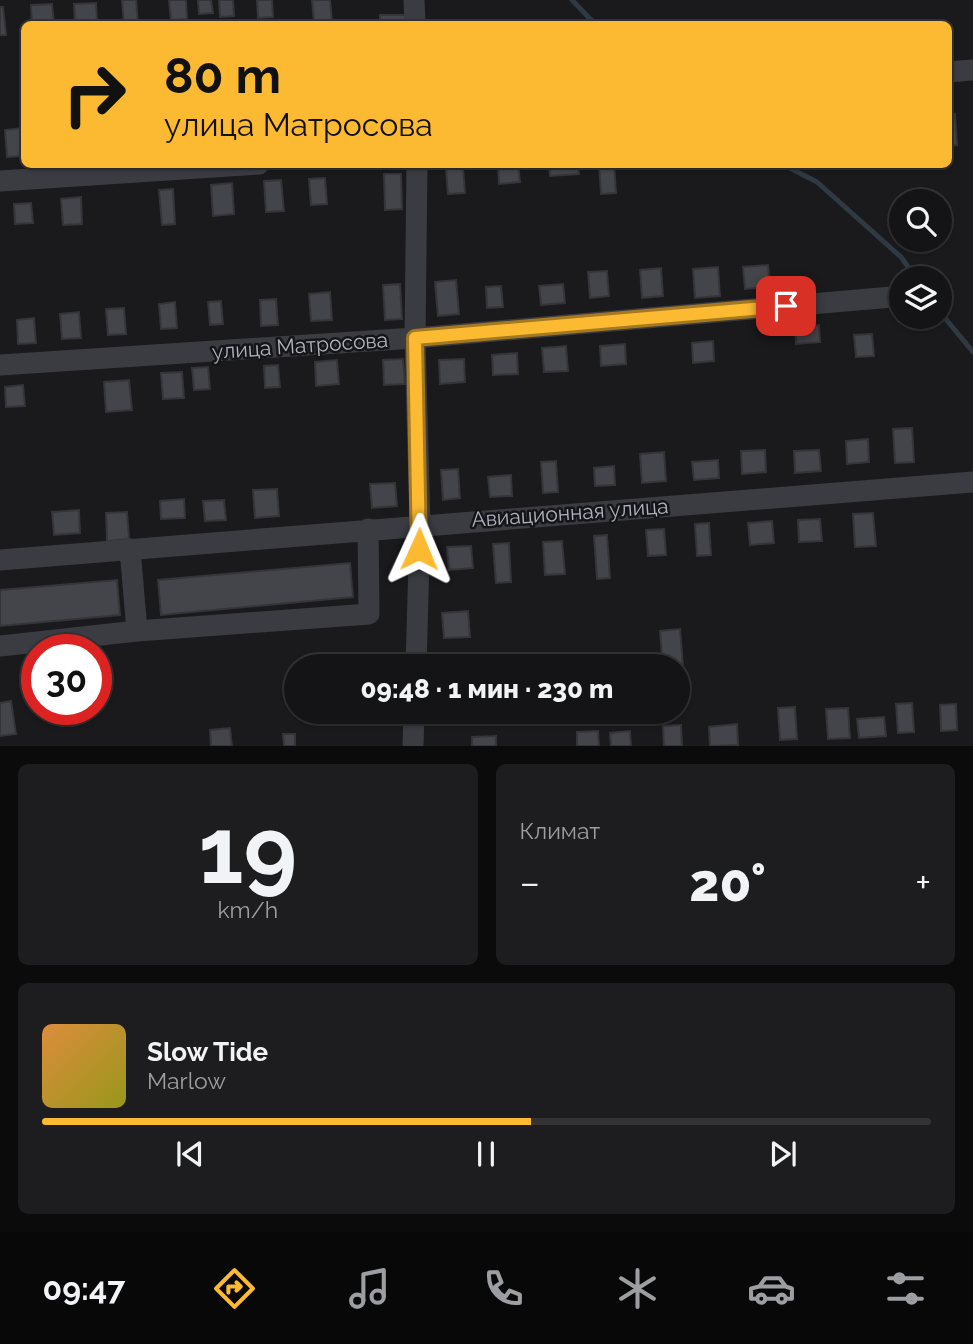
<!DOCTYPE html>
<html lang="ru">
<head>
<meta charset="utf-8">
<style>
  body { margin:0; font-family:Raleway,sans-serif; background:#1d1d1f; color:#f1f3f6; height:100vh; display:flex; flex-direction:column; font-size:26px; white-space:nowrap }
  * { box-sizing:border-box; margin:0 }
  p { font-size:23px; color:#9d9ea1 }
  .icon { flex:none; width:38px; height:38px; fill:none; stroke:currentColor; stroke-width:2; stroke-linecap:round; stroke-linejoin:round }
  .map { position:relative; height:746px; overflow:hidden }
  .panel { display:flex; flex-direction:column; gap:18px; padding:18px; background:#0b0b0c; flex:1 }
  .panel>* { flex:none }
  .guide { position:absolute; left:21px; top:21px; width:931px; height:147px; border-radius:10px; box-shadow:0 2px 5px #0004,0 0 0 2px #333335; background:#fcba32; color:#111; overflow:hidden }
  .controls { position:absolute; left:889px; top:189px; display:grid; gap:14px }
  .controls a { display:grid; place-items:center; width:63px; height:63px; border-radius:50%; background:#141416; box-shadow:0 2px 5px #0004,0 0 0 2px #333335; font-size:35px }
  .speed { position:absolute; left:21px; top:634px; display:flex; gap:14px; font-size:35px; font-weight:700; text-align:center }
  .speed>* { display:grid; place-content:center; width:91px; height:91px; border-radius:50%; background:#141416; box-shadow:0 2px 5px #0004,0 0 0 2px #333335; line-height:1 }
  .speed .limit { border:10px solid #d22; background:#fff; color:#111 }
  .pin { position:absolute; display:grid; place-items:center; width:60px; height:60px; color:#fff; margin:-30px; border-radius:14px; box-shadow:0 4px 10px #0006 }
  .me { position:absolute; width:77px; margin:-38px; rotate:1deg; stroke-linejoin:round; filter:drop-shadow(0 0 5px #0008) }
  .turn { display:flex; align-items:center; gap:24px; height:147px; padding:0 28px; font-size:32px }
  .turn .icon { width:91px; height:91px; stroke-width:2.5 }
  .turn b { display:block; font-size:49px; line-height:60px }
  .big { font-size:52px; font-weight:800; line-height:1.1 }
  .panel .card { flex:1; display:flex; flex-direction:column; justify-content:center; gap:10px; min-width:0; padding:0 24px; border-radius:10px; background:#1d1d1f }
  .panel .dial { align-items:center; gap:0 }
  .dial b { font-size:91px; line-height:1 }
  .song { display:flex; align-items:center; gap:21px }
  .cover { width:84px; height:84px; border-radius:10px; background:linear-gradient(135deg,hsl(30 70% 55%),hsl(60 70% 35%)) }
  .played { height:7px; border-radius:4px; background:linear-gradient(90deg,#fcba32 55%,#333335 55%) }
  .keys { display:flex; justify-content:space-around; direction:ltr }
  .heat { display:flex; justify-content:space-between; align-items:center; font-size:38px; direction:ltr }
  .panel .tiles { flex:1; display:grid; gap:18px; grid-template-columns:1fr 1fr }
  .card:last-child { grid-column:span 2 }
  .trip { position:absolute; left:284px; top:654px; width:406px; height:70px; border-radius:35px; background:#141416; box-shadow:0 2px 5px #0004,0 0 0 2px #333335; font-weight:800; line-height:70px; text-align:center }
  .dock { display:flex; height:112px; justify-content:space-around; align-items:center; background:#080809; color:#9d9ea1 }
  .dock .icon { width:49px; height:49px }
  .dock .current { color:#fcba32 }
  .dock b { font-size:32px; color:#f1f3f6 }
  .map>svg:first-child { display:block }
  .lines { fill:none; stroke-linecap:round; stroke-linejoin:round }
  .stream { stroke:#2f3942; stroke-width:5 }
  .building { fill:#44454a; stroke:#343439; stroke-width:2 }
  .minor { stroke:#3b3c42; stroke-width:21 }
  .route-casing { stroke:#a47920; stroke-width:18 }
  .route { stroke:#fcba32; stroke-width:12 }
  .labels { text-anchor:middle; stroke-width:5; stroke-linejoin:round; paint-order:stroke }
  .street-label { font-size:21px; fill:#acb1bd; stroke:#151518 }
</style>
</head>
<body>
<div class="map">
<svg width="973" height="746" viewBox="0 0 973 746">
  <rect width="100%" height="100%" fill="#1a1a1d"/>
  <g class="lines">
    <path class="stream" d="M572,0L595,24
      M782,164L817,182L901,257L916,278
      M940,312L973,352"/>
  </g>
  <path class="building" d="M122,0H136L138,24H124Z
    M169,0H186L187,19L171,20Z
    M198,0H211L213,13L199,14Z
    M219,0H233L234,16L220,17Z
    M257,0H272L273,17L258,18Z
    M312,0H330L332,21L314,23Z
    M96,3L97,21L75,23L74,4Z
    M52,4L54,24H32L31,5Z
    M0,7H3L6,35H0Z
    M380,15H409V24H380Z
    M948,114H955L957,145L948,146Z
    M21,128L23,156L7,157L5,130Z
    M518,164L520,182L499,184L498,165Z
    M549,164H578L579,174L550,176Z
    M599,164H614L616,193L601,194Z
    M463,168L465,193L448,194L446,169Z
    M384,174H401L402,209L385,210Z
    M325,178L327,204L311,205L309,179Z
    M281,180L284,211L266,212L264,181Z
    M232,183L234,214L213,216L211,185Z
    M173,189L175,224L162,225L159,190Z
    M81,197L82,224L63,225L61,199Z
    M31,203L33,223L15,224L14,204Z
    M768,265L770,287L745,289L743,267Z
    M718,267L720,296L695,298L693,269Z
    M661,268L663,296L642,298L640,270Z
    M607,271L609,296L590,298L588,272Z
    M456,280L459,314L438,316L435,282Z
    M400,284L402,319L385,320L383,285Z
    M563,284L565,303L541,305L539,286Z
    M501,286L503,307L487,308L486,287Z
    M330,292L332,320L311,321L309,294Z
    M276,299L278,325L261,326L260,300Z
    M221,301L223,324L210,325L208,302Z
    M175,302L177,328L161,329L159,304Z
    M124,308L126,334L108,335L106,309Z
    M79,312L81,338L62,339L60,314Z
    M34,318L36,343L18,344L17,320Z
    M819,325L820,342L796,344L795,327Z
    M872,334L874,356L856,357L854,335Z
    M713,341L714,361L693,363L692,343Z
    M625,344L626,364L601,366L600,346Z
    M566,346L568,371L544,372L542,348Z
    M517,353L518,374L493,375L492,355Z
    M403,359L405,384L384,385L383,360Z
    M464,359L465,382L440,384L439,360Z
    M337,360L339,384L316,386L315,362Z
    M278,365L280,387L265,388L264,366Z
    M208,367L210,389L194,390L192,368Z
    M182,372L184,398L163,399L161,373Z
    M129,380L132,410L106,412L104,382Z
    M23,385L25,406L6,407L5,387Z
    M912,428L914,462L895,463L893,429Z
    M868,439L869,462L847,464L846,441Z
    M765,450L766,472L742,474L741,451Z
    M819,450L821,471L795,473L794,451Z
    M664,452L666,481L642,483L640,454Z
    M718,460L719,478L694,480L692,462Z
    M556,461L558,492L543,493L541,462Z
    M614,466L615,485L595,486L594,468Z
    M458,469L460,498L443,500L441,470Z
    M511,475L512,496L490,497L488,477Z
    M395,483L397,506L372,508L370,484Z
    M277,489L279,516L255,518L253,490Z
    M184,499L185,518L161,519L160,501Z
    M224,500L226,520L205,521L203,501Z
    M79,510L80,533L54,535L52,512Z
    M127,512L129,539L107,541L106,513Z
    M873,513L876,546L855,547L853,514Z
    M820,519L822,541L799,542L798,520Z
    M772,521L774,543L750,545L748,523Z
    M709,523L711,555L697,556L695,524Z
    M664,529L666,555L648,556L646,530Z
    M607,535L610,578L597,579L594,536Z
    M562,541L565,574L545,575L543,542Z
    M509,543L511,582L496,583L493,544Z
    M471,546L473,568L449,570L447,547Z
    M350,563L353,597L161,615L158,580Z
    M117,580L120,615L0,626V590Z
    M468,611L470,637L444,638L442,613Z
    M680,629L683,667H663L660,631Z
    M462,659L463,667H439L438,660Z
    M11,701L16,734L0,736V703Z
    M912,703L914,732L898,733L896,704Z
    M956,704L957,730L941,731L940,705Z
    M795,707L797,739L780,740L778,708Z
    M848,708L850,738L828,739L826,709Z
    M884,717L886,736L859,738L857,719Z
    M737,724L738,745L710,746L709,727Z
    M681,725L682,746H664L663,726Z
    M230,728L232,746H211L210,730Z
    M598,731L599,746H577V732Z
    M630,731L631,746H611L610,733Z
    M283,734H295V746H284Z
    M496,736V746H472V737Z"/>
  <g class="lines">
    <path class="minor" d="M414,0L415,24
      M948,72L973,70
      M0,181L259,164
      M0,365L415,338L892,297
      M130,549L137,631
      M0,560L973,482
      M0,646L137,631L369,614L368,529
      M416,667L420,525L415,338L417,164
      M413,746L414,712"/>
  </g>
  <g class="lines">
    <defs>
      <path id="route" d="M419,549L415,338L786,306"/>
    </defs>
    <use href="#route" class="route-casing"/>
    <use href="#route" class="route"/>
  </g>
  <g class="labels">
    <g class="street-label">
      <text transform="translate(300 346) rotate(-4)" y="7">улица Матросова</text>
      <text transform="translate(570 513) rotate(-4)" y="7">Авиационная улица</text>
    </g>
  </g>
</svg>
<div class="controls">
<a><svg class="icon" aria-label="search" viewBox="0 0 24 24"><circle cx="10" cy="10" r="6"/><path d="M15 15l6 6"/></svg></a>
<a><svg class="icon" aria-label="layers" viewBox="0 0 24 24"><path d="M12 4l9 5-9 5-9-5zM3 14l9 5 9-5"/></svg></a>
</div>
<div class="speed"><div class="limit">30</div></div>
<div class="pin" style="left:786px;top:306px;background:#d93025"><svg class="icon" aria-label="arrive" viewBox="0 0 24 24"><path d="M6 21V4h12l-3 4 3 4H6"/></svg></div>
<svg class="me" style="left:419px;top:549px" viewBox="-20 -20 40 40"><path d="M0-17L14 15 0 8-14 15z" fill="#fcba32" stroke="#fff" stroke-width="4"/></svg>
<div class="trip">09:48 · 1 мин · 230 m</div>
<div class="guide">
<div class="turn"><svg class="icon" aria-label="right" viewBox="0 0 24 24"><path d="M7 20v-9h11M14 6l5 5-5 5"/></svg><div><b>80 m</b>улица Матросова</div></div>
</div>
</div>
<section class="panel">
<div class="tiles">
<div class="card dial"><b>19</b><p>km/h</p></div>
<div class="card"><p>Климат</p>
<div class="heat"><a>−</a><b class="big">20°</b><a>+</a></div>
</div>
<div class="card">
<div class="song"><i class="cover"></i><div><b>Slow Tide</b><p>Marlow</p></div></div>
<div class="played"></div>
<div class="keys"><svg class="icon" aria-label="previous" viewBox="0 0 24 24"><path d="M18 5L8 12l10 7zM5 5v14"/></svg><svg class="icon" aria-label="pause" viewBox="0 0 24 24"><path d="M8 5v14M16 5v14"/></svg><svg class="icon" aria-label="next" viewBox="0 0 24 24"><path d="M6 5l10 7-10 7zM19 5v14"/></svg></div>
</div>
</div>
</section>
<nav class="dock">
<b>09:47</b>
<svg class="icon current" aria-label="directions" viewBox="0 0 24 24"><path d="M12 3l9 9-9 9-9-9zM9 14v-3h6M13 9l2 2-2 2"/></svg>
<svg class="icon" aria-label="music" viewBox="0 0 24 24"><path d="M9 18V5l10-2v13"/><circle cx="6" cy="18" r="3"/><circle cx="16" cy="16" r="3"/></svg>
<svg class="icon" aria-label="phone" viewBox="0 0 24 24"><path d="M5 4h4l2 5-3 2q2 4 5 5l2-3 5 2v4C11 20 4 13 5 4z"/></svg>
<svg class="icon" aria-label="climate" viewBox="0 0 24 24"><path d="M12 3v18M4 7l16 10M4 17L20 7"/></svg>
<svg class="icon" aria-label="car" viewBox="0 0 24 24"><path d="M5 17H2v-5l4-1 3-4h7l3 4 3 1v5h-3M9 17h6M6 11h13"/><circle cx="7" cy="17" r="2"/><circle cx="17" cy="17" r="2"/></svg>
<svg class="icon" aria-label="filters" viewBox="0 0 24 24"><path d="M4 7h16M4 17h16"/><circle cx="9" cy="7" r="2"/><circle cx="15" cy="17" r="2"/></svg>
</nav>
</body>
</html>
